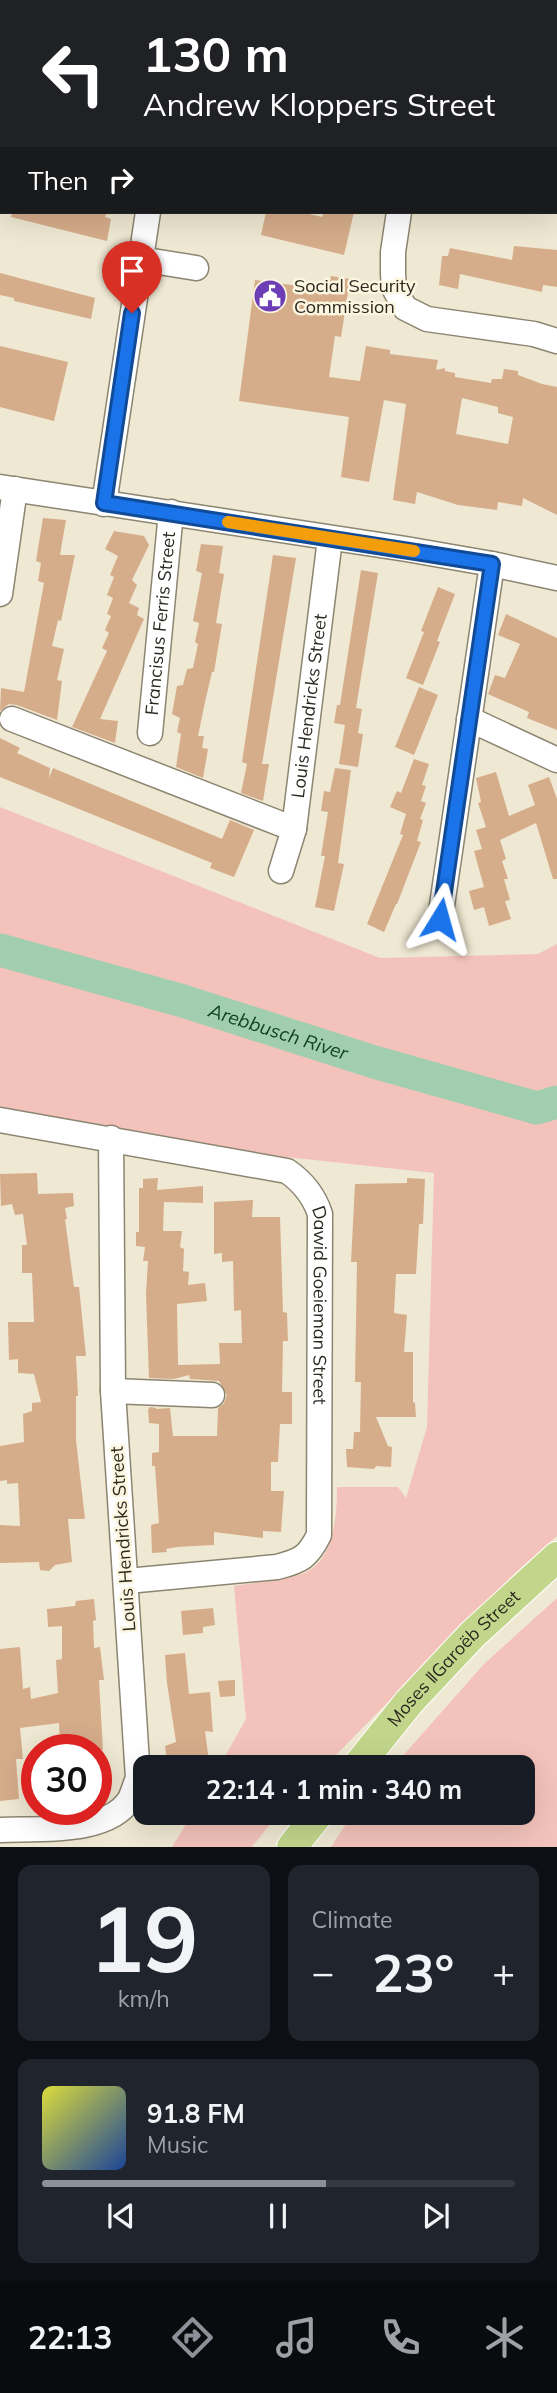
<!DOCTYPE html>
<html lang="en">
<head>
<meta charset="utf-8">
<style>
  body { margin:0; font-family:Mulish,sans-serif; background:#20242c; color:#f1f3f6; height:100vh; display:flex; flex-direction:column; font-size:26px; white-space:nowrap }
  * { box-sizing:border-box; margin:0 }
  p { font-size:23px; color:#9ea1a6 }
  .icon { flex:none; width:38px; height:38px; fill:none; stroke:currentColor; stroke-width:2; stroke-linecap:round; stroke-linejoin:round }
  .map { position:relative; height:1847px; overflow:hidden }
  .panel { display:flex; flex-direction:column; gap:18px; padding:18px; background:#0d0f14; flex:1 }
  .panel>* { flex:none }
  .guide { position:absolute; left:0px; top:0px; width:558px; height:214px; box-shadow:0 7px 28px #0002; background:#202124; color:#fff; overflow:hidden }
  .speed { position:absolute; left:21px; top:1734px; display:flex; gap:14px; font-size:35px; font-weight:700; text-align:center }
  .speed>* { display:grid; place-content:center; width:91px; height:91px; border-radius:50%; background:#171b24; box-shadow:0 7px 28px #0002; line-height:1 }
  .speed .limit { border:10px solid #d22; background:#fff; color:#111 }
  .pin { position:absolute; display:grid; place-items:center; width:60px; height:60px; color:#fff; margin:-72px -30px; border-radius:50% 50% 50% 0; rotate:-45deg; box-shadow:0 0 7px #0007 }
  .pin .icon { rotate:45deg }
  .me { position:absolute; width:77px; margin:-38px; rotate:8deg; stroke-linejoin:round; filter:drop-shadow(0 0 5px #0008) }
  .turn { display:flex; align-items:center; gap:24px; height:147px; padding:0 28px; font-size:32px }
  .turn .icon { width:91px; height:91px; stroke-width:2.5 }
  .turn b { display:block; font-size:49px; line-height:60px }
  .then { display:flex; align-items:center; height:66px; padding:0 28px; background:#0003; gap:14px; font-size:26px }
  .big { font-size:52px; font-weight:700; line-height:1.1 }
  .panel .widget { flex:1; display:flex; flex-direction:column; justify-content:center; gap:10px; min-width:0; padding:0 24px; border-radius:14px; background:#20242c }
  .panel .dial { align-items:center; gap:0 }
  .dial b { font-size:91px; line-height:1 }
  .song { display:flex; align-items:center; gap:21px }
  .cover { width:84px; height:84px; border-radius:10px; background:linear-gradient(135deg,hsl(60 70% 55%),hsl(220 70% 35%)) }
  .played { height:7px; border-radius:4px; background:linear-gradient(90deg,#8c9099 60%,#363941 60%) }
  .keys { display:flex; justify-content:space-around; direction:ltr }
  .heat { display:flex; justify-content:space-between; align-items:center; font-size:38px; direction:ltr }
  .panel .tiles { flex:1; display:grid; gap:18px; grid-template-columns:1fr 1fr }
  .widget:last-child { grid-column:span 2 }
  .trip { position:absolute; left:133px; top:1755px; width:402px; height:70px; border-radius:14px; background:#171b24; box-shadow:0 7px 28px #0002; font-weight:700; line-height:70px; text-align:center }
  .dock { display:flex; height:112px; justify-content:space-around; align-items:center; background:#090b0e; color:#9ea1a6 }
  .dock .icon { width:49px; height:49px }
  .dock .on { color:#8c9099 }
  .dock b { font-size:32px; color:#f1f3f6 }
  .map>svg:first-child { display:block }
  .green { fill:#f3c3bb }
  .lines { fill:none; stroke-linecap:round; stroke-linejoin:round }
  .river { stroke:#a1ceae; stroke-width:33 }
  .building { fill:#d6ad8b; fill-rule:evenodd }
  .minor-casing { stroke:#8b8571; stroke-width:27 }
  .major-casing { stroke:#fff; stroke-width:32 }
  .minor { stroke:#fff; stroke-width:24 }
  .major { stroke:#c2d68b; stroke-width:30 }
  .route-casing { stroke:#114b97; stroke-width:18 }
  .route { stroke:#1a73e8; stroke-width:12 }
  .slow { stroke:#f59e0b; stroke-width:12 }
  .labels { text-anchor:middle; stroke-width:5; stroke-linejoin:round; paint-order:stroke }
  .poi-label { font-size:18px; fill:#2b2820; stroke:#fcf5df; text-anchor:start }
  .street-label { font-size:18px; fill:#2b2820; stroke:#fcf5df }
  .water-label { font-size:19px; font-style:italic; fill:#0e4425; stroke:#fcf5df }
</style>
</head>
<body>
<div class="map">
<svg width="557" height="1847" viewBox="0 0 557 1847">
  <rect width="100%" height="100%" fill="#efe8d2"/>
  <path class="green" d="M0,807L380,958L538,954L557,944V1536L515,1573L324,1767H219L246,1719L234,1586C255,1582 278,1581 299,1575C334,1565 337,1517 337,1487H398L406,1498L427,1427L434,1173L111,1138L0,1120Z
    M557,1598V1847H331L353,1813H523V1768L393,1767L484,1664Z
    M193,1813H279L252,1847H172Z"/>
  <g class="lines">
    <path class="river" id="s1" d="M0,950L183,1001L374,1062L537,1108L557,1102"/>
  </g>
  <path class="building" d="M12,212H107L105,217L111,219L107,241L11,217Z
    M266,212H300L322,217L324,212H354L344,255L261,235Z
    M514,246L557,250V287L543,285L542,292L460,274L458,289L439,285L442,256H448L450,248L512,260Z
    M0,273L95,298L91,319L14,301V298L0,295Z
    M331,276L350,279L341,337L335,336L329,377L360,381L366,346L390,350V354L438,360L436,370L445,368V371L455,373V377L491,383L492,379H502L504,369L518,371V375L542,384L557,387V515L523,498L522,506L498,502L497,510L458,505L417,492L415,504L393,500L406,404L384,400L369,482L341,477L349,417L239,401L255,280L329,290ZM462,398L498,407V413L513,417L508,444L456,434Z
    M0,346L68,362L54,421L0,407Z
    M43,518L66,520L60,555H75L61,621L58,620L52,646L64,649L57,680L62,681L57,720L17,705L9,704L0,711L1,688L24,692L44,583L38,581L41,563L36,561Z
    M114,531L144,536L149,545L132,580L137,585L129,603L139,608L137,615L144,619L100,719L118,721L115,743L72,727L107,651L102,648L109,633L105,630L111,616L107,614L113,598L107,595L114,577L110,575L118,556L105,549Z
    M201,544L223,546L219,573L224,574L216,623L222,624L214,672H212L205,702L198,736H204L202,748L208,749L203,778L176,767L181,734L177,732L180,718L172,714L177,686L183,685L187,669L193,668L198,644L195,642L199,623L193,621L202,573L196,571Z
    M273,555L296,558L262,764H269L263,801L241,793L247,764L242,762Z
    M361,570L378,573L356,708L362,709L358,733L363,734L358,767L339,764L345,725L334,723L337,705H340Z
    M438,587L455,594L437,641L440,642L423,685L406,678L424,632L421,631Z
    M506,614L557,638V730L527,718L529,712L488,694L495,675L505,678L520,644L498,635Z
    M419,687L438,695L414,755L395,747Z
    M0,738L20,748L17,753L50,768L49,778L53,768L222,839L230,820L254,830L234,877L210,868L212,863L0,777Z
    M414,759L429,764L422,785L426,786L421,801L426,803L420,819L423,820L417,841L421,842L397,904H396L384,932L367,924L403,835L400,834L406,814L390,807L397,791L401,793Z
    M335,768L351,770L338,863L344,864L334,911L315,907L325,856H321L328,812L321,811L324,791L330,792Z
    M496,772L509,816L535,805L528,785L549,777L557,799V879H553L536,823L500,840L506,859L502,861L508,879H504L510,900L505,901L511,919L489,926L484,907L474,910L469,891L484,887L474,851L482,849L476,830L486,827L478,803L481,802L476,778Z
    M37,1173L38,1194L73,1193L74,1206L65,1208L67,1219H65L74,1287H79L86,1356H76L78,1396H76V1440L85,1519H68L72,1562L55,1565L49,1571L40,1570L39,1562L0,1563V1525L20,1526L18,1483L7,1484V1480L0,1481V1446L24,1442L23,1414L32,1411V1403L41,1402L34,1374L18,1373V1359L9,1360L8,1322H34L32,1273H22V1245H27L23,1214L15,1215L12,1204L1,1206L0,1174Z
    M158,1178L157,1190L203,1186V1203L164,1202L163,1231H182L180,1247L184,1249L183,1271L189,1272L188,1285L205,1283L207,1301L177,1304L178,1365L220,1364L219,1343H242L241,1310L234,1311L233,1261L222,1262V1253L214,1254V1202L253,1200L252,1217H280L283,1312L287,1313L288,1341H283L282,1392H292V1424H280L278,1462H271V1491H284L281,1532L263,1531V1538L214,1532V1545L177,1547L166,1549L167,1552L152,1553L151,1525L159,1523L155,1466H152V1453L159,1452V1424L149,1423L148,1410L150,1407L156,1408V1409L170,1408L173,1436H217L218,1408L224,1403L227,1395L219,1381L190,1379L189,1375L174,1379L149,1378L146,1294L148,1261H143L145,1247L136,1246V1232H139V1188H143V1179Z
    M407,1178L425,1179L423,1224H419L416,1274H396L394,1313L407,1315L404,1352H413V1402L415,1403L416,1417H376L388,1446L392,1447L391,1467L376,1466L374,1469L347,1467L346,1449H353L354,1432H360L361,1382H355L357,1262H351L355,1184L407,1183Z
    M94,1599L96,1620L93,1621L94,1648L100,1647L104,1680H99L103,1750H60L59,1723L20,1728L23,1759H16L19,1799L0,1801V1649L20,1647L23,1689L30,1687L31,1699L58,1693L56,1660L62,1659V1626L48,1627L47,1609L75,1606L76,1601Z
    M213,1608L215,1625L203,1627V1633L183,1635L181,1611Z
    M185,1653L189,1694L210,1692L213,1732L205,1731L209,1762L196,1764V1768H180L179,1758L167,1760L165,1746L176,1742L167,1683L165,1655Z
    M235,1680V1696L220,1697L218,1681Z"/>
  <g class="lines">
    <defs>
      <g id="minor">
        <path d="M0,13L2,15"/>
        <path d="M556,135L557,132"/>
        <path d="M399,212L393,252V274L394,288L405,308L427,319L534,334L557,341"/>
        <path d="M140,259L196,268"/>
        <path d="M0,487L406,549L492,564L557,578"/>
        <path d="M104,504L148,212"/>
        <path d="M0,594L15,489"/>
        <path d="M12,719L294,829"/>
        <path d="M469,719L557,760"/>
        <path id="s2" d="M150,733L171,512"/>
        <path id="s3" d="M281,871L294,829L330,539"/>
        <path d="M440,919L492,564"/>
        <path id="s4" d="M0,1120L287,1171C303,1182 314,1196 320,1214L319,1535C308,1557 301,1561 277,1567L127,1581"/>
        <path d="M113,1391L212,1395"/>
        <path d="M0,1830C37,1828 108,1835 130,1799C133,1793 135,1785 138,1778L113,1391L111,1138"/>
      </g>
      <g id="major">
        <path id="s5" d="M356,1768L410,1701L472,1635L557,1557"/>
        <path d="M292,1847L319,1813"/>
      </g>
    </defs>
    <use href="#minor" class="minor-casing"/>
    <use href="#major" class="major-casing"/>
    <use href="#minor" class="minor"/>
    <use href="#major" class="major"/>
  </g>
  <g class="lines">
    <defs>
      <path id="route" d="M132,313L104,503L492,564L440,919"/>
    </defs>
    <use href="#route" class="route-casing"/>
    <use href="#route" class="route"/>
    <path class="slow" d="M228,522L414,551"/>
  </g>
  <defs>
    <symbol id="civic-disc" viewBox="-11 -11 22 22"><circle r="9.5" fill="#6c3db5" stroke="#fcf5df"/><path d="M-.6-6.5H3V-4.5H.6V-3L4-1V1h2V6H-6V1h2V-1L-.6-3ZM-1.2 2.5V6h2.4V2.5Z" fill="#fff"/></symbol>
  </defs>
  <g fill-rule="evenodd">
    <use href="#civic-disc" x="251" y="277" width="38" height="38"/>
  </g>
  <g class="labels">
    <g class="poi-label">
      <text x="294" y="292">Social Security<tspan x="294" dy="21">Commission</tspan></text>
    </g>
    <g class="street-label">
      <text dy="6" stroke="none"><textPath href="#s2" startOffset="110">Francisus Ferris Street</textPath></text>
      <text dy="6" stroke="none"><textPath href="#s3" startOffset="168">Louis Hendricks Street</textPath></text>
      <text dy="6" stroke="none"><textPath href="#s4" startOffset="438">Dawid Goeieman Street</textPath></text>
      <text transform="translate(123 1539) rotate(-94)" y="6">Louis Hendricks Street</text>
      <text dy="6" stroke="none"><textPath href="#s5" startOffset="147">Moses ǁGaroëb Street</textPath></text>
    </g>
    <g class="water-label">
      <text dy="7" stroke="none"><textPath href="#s1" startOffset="290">Arebbusch River</textPath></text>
    </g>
  </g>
</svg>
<div class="speed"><div class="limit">30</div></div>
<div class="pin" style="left:132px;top:313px;background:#d93025"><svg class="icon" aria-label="arrive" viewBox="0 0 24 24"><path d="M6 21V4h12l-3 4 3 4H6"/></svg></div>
<svg class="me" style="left:440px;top:919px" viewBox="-20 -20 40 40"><path d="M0-17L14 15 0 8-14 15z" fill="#1a73e8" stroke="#fff" stroke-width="4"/></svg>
<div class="trip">22:14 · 1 min · 340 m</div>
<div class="guide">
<div class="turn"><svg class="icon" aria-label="left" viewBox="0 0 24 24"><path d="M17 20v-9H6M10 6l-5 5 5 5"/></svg><div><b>130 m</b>Andrew Kloppers Street</div></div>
<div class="then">Then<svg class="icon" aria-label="right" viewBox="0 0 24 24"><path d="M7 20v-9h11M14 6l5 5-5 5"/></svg></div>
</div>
</div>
<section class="panel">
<div class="tiles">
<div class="widget dial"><b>19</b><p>km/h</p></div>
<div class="widget"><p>Climate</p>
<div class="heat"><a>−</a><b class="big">23°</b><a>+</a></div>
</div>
<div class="widget">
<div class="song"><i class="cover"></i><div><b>91.8 FM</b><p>Music</p></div></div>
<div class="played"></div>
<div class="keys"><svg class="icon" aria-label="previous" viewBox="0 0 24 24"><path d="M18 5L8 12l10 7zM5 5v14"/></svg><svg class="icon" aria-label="pause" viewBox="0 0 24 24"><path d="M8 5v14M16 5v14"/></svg><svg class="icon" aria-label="next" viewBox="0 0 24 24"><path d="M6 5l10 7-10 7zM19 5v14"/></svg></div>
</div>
</div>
</section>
<nav class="dock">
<b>22:13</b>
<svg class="icon on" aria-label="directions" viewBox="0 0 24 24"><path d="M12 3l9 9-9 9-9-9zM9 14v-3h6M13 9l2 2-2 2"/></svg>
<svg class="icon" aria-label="music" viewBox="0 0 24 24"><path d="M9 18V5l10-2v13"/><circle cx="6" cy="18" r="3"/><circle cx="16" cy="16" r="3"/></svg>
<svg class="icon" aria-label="phone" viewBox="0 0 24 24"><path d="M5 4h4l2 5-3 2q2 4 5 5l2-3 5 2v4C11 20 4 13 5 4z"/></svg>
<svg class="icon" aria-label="climate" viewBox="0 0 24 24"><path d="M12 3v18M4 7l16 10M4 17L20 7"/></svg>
</nav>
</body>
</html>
